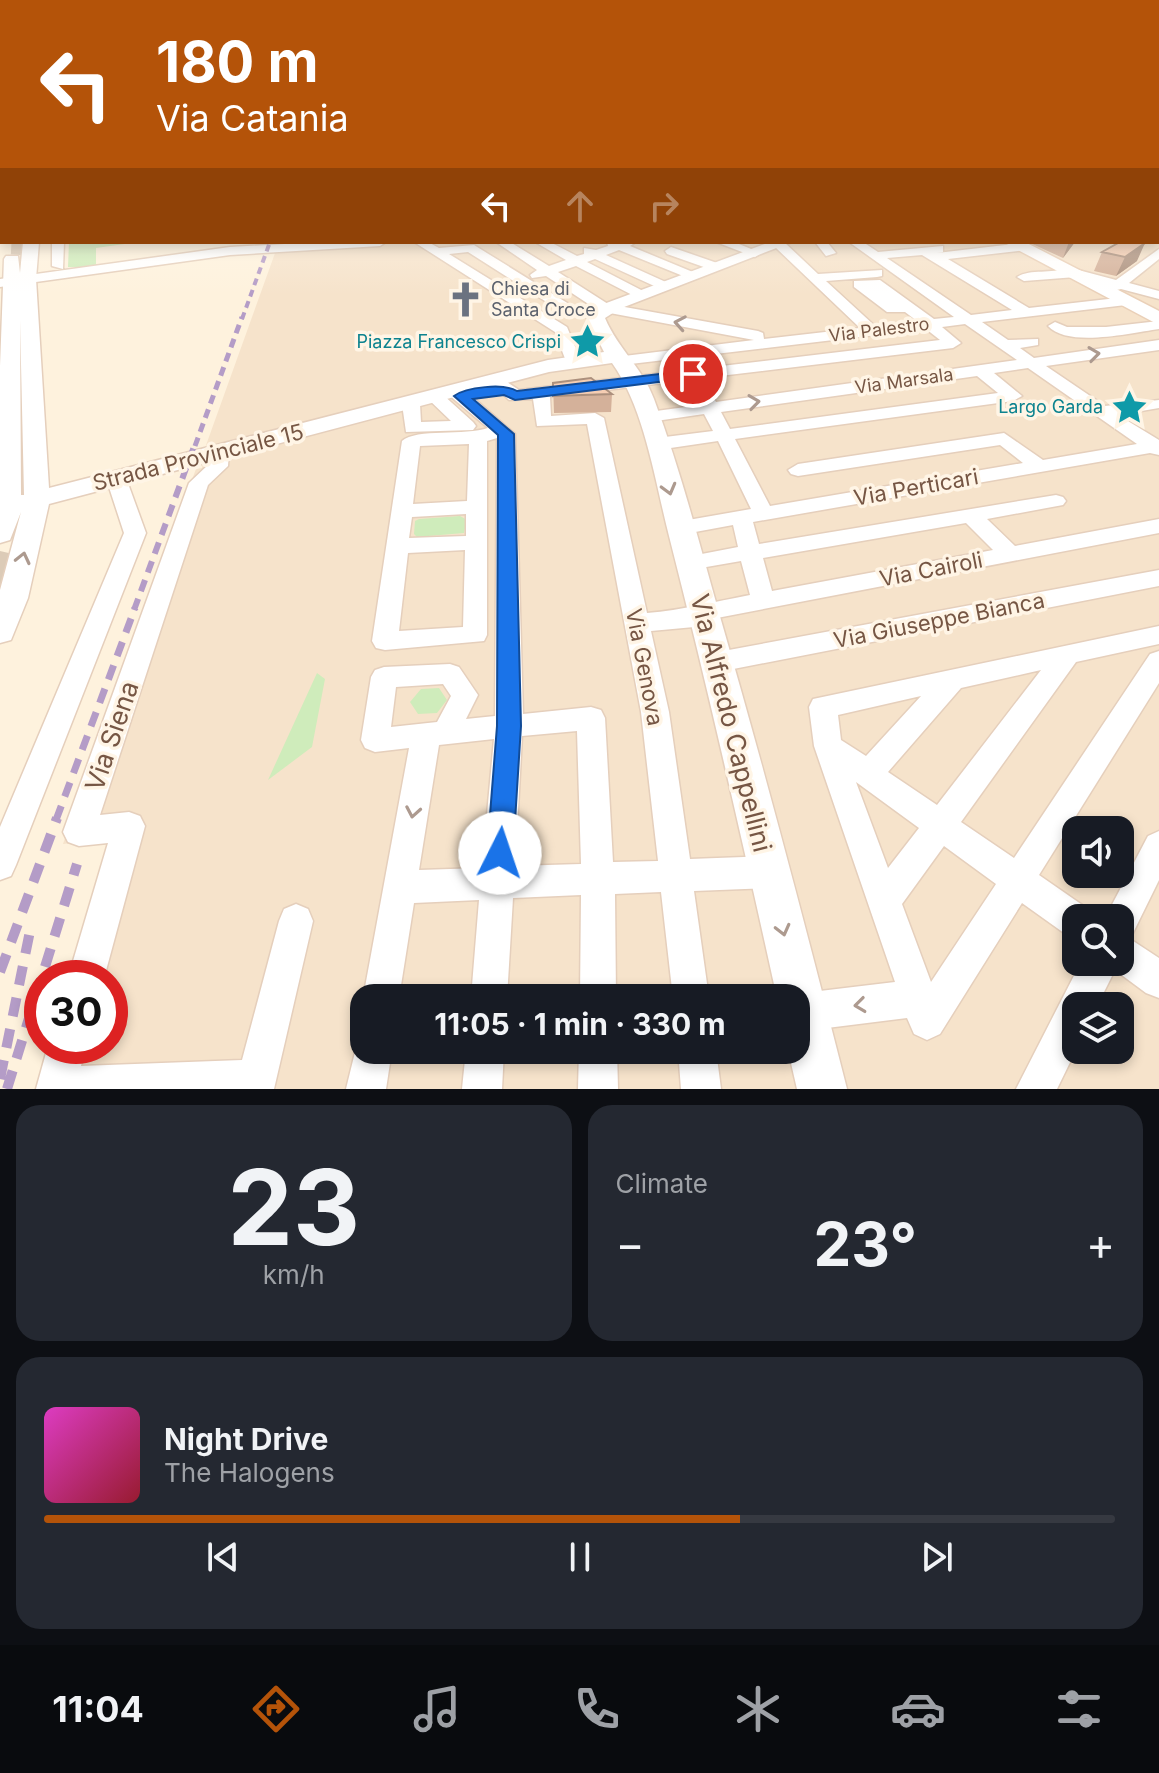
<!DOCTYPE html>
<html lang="en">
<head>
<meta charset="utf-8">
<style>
  body { margin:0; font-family:Inter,sans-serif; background:#242831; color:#f1f3f6; height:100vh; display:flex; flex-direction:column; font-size:30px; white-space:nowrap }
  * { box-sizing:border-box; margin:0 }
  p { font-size:26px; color:#9ea1a6 }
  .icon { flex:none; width:44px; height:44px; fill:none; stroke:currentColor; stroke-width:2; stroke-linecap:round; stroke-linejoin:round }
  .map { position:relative; height:1089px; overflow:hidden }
  .side { display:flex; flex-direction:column; gap:16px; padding:16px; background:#0d0f14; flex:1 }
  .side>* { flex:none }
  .hud { position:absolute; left:0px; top:0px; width:1160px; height:244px; box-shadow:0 4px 12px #0003; background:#b45309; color:#fff; overflow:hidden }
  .controls { position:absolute; left:1062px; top:816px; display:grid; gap:16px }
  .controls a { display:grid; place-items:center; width:72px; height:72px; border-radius:16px; background:#171b24; box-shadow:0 4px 12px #0003; font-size:40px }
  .speed { position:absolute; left:24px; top:960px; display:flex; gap:16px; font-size:40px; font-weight:700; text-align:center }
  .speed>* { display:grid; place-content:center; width:104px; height:104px; border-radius:50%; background:#171b24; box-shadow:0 4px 12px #0003; line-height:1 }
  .speed .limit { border:12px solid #d22; background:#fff; color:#111 }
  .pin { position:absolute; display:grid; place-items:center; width:68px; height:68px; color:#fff; margin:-34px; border:4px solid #fff; border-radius:50%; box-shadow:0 2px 8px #0007 }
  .me { position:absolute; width:88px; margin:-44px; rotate:4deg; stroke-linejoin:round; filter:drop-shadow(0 0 6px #0008) }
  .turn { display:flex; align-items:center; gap:28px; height:168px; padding:0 24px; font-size:36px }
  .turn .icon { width:104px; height:104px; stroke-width:2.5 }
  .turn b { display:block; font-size:56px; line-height:68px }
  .lanes { display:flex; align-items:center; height:76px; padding:0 24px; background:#0003; justify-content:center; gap:40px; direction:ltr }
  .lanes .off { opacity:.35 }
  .big { font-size:60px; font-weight:700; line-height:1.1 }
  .side .card { flex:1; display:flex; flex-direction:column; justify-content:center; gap:12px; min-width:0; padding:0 28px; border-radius:24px; background:#242831 }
  .side .dial { align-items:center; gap:0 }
  .dial b { font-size:104px; line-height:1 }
  .song { display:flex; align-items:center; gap:24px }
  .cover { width:96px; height:96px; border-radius:12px; background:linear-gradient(135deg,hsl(310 70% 55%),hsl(350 70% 35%)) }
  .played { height:8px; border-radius:4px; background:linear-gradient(90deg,#b45309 65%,#363941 65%) }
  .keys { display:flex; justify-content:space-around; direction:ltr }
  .heat { display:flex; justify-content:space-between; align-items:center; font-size:44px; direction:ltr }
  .side .tiles { flex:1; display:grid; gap:16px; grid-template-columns:1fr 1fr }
  .card:last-child { grid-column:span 2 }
  .trip { position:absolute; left:350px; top:984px; width:460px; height:80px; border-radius:24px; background:#171b24; box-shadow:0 4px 12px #0003; font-weight:700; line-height:80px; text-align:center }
  .dock { display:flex; height:128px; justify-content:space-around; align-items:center; background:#090b0e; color:#9ea1a6 }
  .dock .icon { width:56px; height:56px }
  .dock .selected { color:#b45309 }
  .dock b { font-size:36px; color:#f1f3f6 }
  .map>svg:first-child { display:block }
  .residential { fill:#f6e3cb; fill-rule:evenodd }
  .green { fill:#cfecbb }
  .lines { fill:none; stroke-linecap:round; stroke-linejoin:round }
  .primary-tunnel-far2 { stroke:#dccbb7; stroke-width:21; stroke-dasharray:21 11; stroke-linecap:butt }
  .primary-tunnel-far1 { stroke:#dccbb7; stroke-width:27; stroke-dasharray:27 14; stroke-linecap:butt }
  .primary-tunnel { stroke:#dccbb7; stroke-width:35; stroke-dasharray:35 17; stroke-linecap:butt }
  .minor-casing { stroke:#e5cfbc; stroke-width:3 }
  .tertiary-casing { stroke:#e5cfbc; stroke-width:3 }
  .secondary-casing { stroke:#ead0b8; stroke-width:3 }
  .minor { fill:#fff; fill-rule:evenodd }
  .tertiary { fill:#fff; fill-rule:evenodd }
  .secondary { fill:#fff; fill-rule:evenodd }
  .rail-far4 { stroke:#b49cc7; stroke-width:4; stroke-dasharray:7 5; stroke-linecap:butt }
  .rail-far3 { stroke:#b49cc7; stroke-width:5; stroke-dasharray:9 6; stroke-linecap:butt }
  .rail-far2 { stroke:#b49cc7; stroke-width:6; stroke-dasharray:12 8; stroke-linecap:butt }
  .rail-far1 { stroke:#b49cc7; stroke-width:7; stroke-dasharray:15 10; stroke-linecap:butt }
  .rail { stroke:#b49cc7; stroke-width:10; stroke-dasharray:19 13; stroke-linecap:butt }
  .wall { fill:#d4b19a }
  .shaded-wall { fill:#ac907d }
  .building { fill:#f6ceb3; stroke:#ac907d; stroke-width:2 }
  .oneway { stroke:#ad9a8f }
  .route { fill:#1a73e8; stroke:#114b97; stroke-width:2 }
  .labels { text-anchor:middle; stroke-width:7; stroke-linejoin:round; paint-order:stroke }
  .far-worship-label { font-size:18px; fill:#5b616d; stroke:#fff5e6; text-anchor:start }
  .far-street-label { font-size:18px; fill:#765644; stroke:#fff5e6 }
  .far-culture-label { font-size:18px; fill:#0d838f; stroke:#fff5e6; text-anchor:end }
  .street-label { font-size:22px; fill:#765644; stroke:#fff5e6 }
  .near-street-label { font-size:26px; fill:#765644; stroke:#fff5e6 }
</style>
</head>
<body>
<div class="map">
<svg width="1159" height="1089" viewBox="0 0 1159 1089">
  <rect width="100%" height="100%" fill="#fef2dd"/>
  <path class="residential" d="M1159,142V1089H40L54,1046H110V978H75L113,839L63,844L185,498L196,469L202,468L205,448L279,242H1158ZM1076,830H1120V874H1076ZM1076,918H1120V962H1076ZM364,998H796V1050H364ZM1076,1006H1120V1050H1076Z"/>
  <path class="green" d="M69,242H139L96,248V267H68Z
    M460,516L467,520L464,533L417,537L414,534L415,521L419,519Z
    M317,673L325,679L312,747L268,780Z
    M439,688L447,700L437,713L418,714L410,702L421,689Z"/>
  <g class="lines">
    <path class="primary-tunnel-far2" d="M18,319L22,242"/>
    <path class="primary-tunnel-far1" d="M18,317L24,446"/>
    <path class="primary-tunnel" d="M0,587L16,518L24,444"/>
    <defs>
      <path id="minor" d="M1158,171H1159L1158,178Z
        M1158,189H1159V195H1158Z
        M1158,216H1159V222H1158Z
        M1158,231H1159V239H1158Z
        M52,242H64L63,269L52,266Z
        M319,242H386L380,246L230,255L0,287V279L230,247Z
        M414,242H428L439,248L474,245L577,309V315H567L468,252L449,254L567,327L581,361L579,364H567L555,332Z
        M496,242H510L549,266L566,260L535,242H550L577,256L584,254V248L596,250L608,246L607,242H636L630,246L700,275L688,278L619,250L606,255L668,283V289L663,290L595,259L587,262L645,292L647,295L640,299L576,266L558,272L608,304L758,331L763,333L764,339L860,328L775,247L774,242H784L818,274L882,270V276L877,277L826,281L875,326L917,321L905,312H887L854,287V281L880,280L934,319L954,317L849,242H863L878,252L943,246V252L937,253L1022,243L1028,247L1026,250L948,259L1029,308L1126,297L1133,301L1126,305L982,322L1008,340L1038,339V345L1020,348L1034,358L1159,340V350L1046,366L1105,406L1159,400V408L1118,415L1159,440V455L1150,453L753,522L759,544L1056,495L1063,497L1066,501L1063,505L987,519L1015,546L1159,519V533L717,618L714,623L705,626L651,631L669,712L690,859L768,856L780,861L784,872L780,883L768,888L694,891L709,998H673L661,892L615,894L616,998H580L581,895L513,898L507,998H471L479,900L414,903L399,998H364V1001L363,998L409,748L375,752L365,748L361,740L371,677L375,670L384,667L450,664L459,667L478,695L466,719L495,716L497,438L487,441V635L484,641L385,650L376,648L372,641L402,441C416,428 466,436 488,428L449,395L447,391L455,386L461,387L515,434L523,714L591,707L601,710L605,718L613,862L658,861L641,712L587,424L537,426L533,399L509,400L487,379L495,374L519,390L940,340L926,329L622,365L616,363V357L754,340L599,311L546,276L532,278L530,275L537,270ZM922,255L1012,310L971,315L887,258ZM965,324L1017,360L716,402L703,378L953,348L961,343L942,327ZM1028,368L1137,444L1043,460L1004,433L798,464L788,470L791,474L798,476L1000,445L1023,463L770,506L735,439L1013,401L1022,396L994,373ZM977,376L998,393L730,429L721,412ZM688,380L700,405L649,412L640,417L649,422L704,414L713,431L657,438L648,444L657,450L718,441L751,509L671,523L668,528L679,535L733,525L738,547L681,558L678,563L681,568L689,570L741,561L750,595C713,602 683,610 647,613L604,418L595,413L551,416L550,397ZM469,444L467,501L413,504L420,446ZM466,514V536L409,538L412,517ZM966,523L993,550L772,591L763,558ZM465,550L463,627L399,631L408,553ZM443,684L451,696L437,722L391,727L396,687ZM577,731L581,864L515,866L522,736ZM494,739L482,868L419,870L439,745Z
        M716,242H734L761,253L755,257Z
        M815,242H827L836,253L826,256Z
        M671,247L720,264L721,267L715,271L667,254L665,251Z
        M1159,249V259L1129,283L1159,291V299L1121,289L1108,292V286L1076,277L1024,281L1017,277C1031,268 1052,275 1067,267L1116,280Z
        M1159,321V329C1131,333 1068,348 1048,326L1055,322L1067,327H1106Z
        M435,392L441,393L473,422L476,426L473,430L406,432L402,404L411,399L420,404L421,422L451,421L426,397Z
        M220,445L229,451L228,466L208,485L100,815L129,812L140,816L145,826L104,978H68L108,843L79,846L68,842L63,832L189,483L209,464L213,447Z
        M116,472L126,478L146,533L16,865L11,876L0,880V827L124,533L106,478Z
        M1159,570V586L718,672L709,669L705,662L709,655L718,652Z
        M1159,626V644L1076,662L961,822L1014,858L1150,654L1159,651V683L1039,875L1088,909L1092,918H1076V938L1064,933L1022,903L940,1034L927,1040L914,1034L907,1018L803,1031L796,1028V998H792L803,993L895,982L814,746L809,707L813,699ZM1041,670L937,805L888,772L961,688ZM921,696L866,756L841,740L838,715ZM856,782L919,828L888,868ZM944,846L996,884L931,982L902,904Z
        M1159,831V880L1132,935L1127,937L1159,958V998L1146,993L1115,970L1097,1006H1076V1050L1057,1089H1016L1081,962H1120V918H1105L1148,836Z
        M296,904L308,909L313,921L274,1089H36L48,1046H86L81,1066L242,1060L279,921L284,909Z
        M364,1034V1050H392L386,1089H346L359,1036Z
        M466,1050H504L502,1089H462Z
        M579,1050H617L618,1089H578Z
        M678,1050H716L721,1089H681Z"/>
      <path id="tertiary" d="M23,242H39L36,279L49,488L548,360L604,352L587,318L593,308L770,242H792L619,309L605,318C618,349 642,367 654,399C681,471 700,546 721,620C766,775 807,932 847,1089H797L788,1050H796V998H777C743,843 708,689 669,536C655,482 645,409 612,363L549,372L49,504L28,598L11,640L0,643V590L21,512L10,540L0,543V366L4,259L6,256H18L20,273ZM20,320L24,495H21Z"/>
      <path id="secondary" d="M1158,150H1159V158H1158Z
        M1003,242H1025L1159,311V325Z"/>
    </defs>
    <use href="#minor" class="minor-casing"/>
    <use href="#tertiary" class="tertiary-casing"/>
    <use href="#secondary" class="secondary-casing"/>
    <use href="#minor" class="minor"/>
    <use href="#tertiary" class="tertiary"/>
    <use href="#secondary" class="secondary"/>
    <path class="rail-far4" d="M242,319L270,242"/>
    <path class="rail-far3" d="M195,446L242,317"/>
    <path class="rail-far2" d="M134,610L195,444"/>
    <path class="rail-far1" d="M56,820L135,608"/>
    <path class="rail" d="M0,972L57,818
      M0,1079L31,926
      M7,1089L77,864"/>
  </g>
  <path class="wall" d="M1028,242H1075L1063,258Z
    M1120,242L1137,261L1116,276L1094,271L1102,252Z
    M553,383L612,394L611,412L554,413Z"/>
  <path class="shaded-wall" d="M1069,242H1075L1063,258Z
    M1145,243L1137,261L1116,276L1125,257Z"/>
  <path class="building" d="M1120,242H1141L1145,243L1125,257L1102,252Z
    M591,378L612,394L553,396V383Z"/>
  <defs><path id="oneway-chevron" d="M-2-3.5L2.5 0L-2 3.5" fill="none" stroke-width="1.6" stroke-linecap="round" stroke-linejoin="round" transform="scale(2)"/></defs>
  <g class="oneway">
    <use href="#oneway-chevron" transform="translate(680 323) rotate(-170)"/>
    <use href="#oneway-chevron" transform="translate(1094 354) rotate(-8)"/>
    <use href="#oneway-chevron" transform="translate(754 402) rotate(-8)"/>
    <use href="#oneway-chevron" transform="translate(669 489) rotate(75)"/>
    <use href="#oneway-chevron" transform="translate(23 558) rotate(-77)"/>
    <use href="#oneway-chevron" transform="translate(413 812) rotate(100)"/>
    <use href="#oneway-chevron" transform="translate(783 930) rotate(76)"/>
    <use href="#oneway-chevron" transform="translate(860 1005) rotate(173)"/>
  </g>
  <linearGradient id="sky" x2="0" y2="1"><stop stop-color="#92c6e8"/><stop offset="0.48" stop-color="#fff9f0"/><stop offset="1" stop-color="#fff9f0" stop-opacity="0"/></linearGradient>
  <rect width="1159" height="294" fill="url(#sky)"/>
  <path class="route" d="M693,370L700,374L698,377L515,400L504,395L473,399L514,434L521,726L513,853L509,862L500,866L490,862L487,853L497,726L498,435L454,396C466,387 504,383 517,391Z"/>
  <defs>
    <symbol id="church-bare" viewBox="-9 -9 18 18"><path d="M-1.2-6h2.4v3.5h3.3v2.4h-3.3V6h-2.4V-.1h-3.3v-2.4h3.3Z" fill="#6b7280" stroke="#fff5e6" stroke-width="2.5" paint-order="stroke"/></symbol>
    <symbol id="sight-bare" viewBox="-9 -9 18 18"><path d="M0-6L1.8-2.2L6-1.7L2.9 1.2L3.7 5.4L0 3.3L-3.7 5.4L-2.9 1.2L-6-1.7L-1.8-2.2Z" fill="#0f9aa8" stroke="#fff5e6" stroke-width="2.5" paint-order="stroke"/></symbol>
  </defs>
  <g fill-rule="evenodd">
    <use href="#church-bare" x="440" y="274" width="51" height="51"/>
    <use href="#sight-bare" x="562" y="316" width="51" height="51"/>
    <use href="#sight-bare" x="1104" y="382" width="51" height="51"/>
  </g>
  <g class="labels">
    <g class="far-worship-label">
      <text x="491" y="295">Chiesa di<tspan x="491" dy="21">Santa Croce</tspan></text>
    </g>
    <g class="far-street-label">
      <text transform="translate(879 330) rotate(-7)" y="6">Via Palestro</text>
      <text transform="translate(904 381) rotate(-8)" y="6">Via Marsala</text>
    </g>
    <g class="far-culture-label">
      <text x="561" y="348">Piazza Francesco Crispi</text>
      <text x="1103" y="413">Largo Garda</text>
    </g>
    <g class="street-label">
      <text transform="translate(198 457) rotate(-14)" y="8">Strada Provinciale 15</text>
      <text transform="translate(916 487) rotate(-10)" y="8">Via Perticari</text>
      <text transform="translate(931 569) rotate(-11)" y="8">Via Cairoli</text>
      <text transform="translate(939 620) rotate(-11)" y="8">Via Giuseppe Bianca</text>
      <text transform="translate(645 667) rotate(79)" y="8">Via Genova</text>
    </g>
    <g class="near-street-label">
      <text transform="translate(731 723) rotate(76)" y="9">Via Alfredo Cappellini</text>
      <text transform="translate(112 736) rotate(-71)" y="9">Via Siena</text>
    </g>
  </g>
</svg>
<div class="controls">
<a><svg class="icon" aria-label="sound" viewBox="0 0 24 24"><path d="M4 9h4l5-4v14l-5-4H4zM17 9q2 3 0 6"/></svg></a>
<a><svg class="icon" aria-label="search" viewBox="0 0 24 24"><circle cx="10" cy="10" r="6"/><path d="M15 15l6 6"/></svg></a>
<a><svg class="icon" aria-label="layers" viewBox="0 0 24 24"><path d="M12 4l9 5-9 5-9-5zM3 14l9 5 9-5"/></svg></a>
</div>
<div class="speed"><div class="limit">30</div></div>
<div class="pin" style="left:693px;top:374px;background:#d93025"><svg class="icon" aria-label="arrive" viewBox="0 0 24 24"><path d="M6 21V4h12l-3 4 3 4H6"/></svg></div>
<svg class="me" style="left:500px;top:853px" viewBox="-20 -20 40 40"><circle r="19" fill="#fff"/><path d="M0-13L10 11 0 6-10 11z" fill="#1a73e8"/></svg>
<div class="trip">11:05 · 1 min · 330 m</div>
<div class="hud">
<div class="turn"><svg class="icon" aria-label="left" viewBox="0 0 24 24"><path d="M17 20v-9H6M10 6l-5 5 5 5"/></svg><div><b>180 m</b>Via Catania</div></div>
<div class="lanes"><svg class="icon" aria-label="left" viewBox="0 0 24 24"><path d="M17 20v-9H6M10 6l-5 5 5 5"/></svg><svg class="icon off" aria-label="ahead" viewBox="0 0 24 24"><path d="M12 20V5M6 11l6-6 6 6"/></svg><svg class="icon off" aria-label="right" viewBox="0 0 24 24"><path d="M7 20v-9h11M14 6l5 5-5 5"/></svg></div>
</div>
</div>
<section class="side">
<div class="tiles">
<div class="card dial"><b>23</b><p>km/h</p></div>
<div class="card"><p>Climate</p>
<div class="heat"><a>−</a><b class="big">23°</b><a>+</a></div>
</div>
<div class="card">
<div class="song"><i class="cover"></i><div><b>Night Drive</b><p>The Halogens</p></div></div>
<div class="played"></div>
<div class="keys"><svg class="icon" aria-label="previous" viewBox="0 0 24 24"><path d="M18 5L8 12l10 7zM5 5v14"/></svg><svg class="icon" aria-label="pause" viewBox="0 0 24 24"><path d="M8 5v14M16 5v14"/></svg><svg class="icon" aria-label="next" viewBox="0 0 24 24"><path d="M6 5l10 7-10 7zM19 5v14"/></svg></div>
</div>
</div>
</section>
<nav class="dock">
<b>11:04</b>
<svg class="icon selected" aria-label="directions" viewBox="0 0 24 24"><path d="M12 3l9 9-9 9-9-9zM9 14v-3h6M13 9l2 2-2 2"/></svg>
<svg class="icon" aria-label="music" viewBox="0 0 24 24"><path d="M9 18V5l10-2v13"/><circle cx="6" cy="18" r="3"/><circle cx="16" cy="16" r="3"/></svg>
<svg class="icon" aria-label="phone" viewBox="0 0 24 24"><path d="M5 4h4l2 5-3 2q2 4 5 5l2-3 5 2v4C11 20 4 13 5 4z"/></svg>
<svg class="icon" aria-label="climate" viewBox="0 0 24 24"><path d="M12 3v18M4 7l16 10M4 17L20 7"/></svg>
<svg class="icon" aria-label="car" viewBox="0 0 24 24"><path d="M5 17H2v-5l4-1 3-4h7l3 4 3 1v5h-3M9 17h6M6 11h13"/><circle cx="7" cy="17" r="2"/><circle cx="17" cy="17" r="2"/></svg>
<svg class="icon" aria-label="filters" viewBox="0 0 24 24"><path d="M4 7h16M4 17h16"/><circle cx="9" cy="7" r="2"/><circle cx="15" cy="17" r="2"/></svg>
</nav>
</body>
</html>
